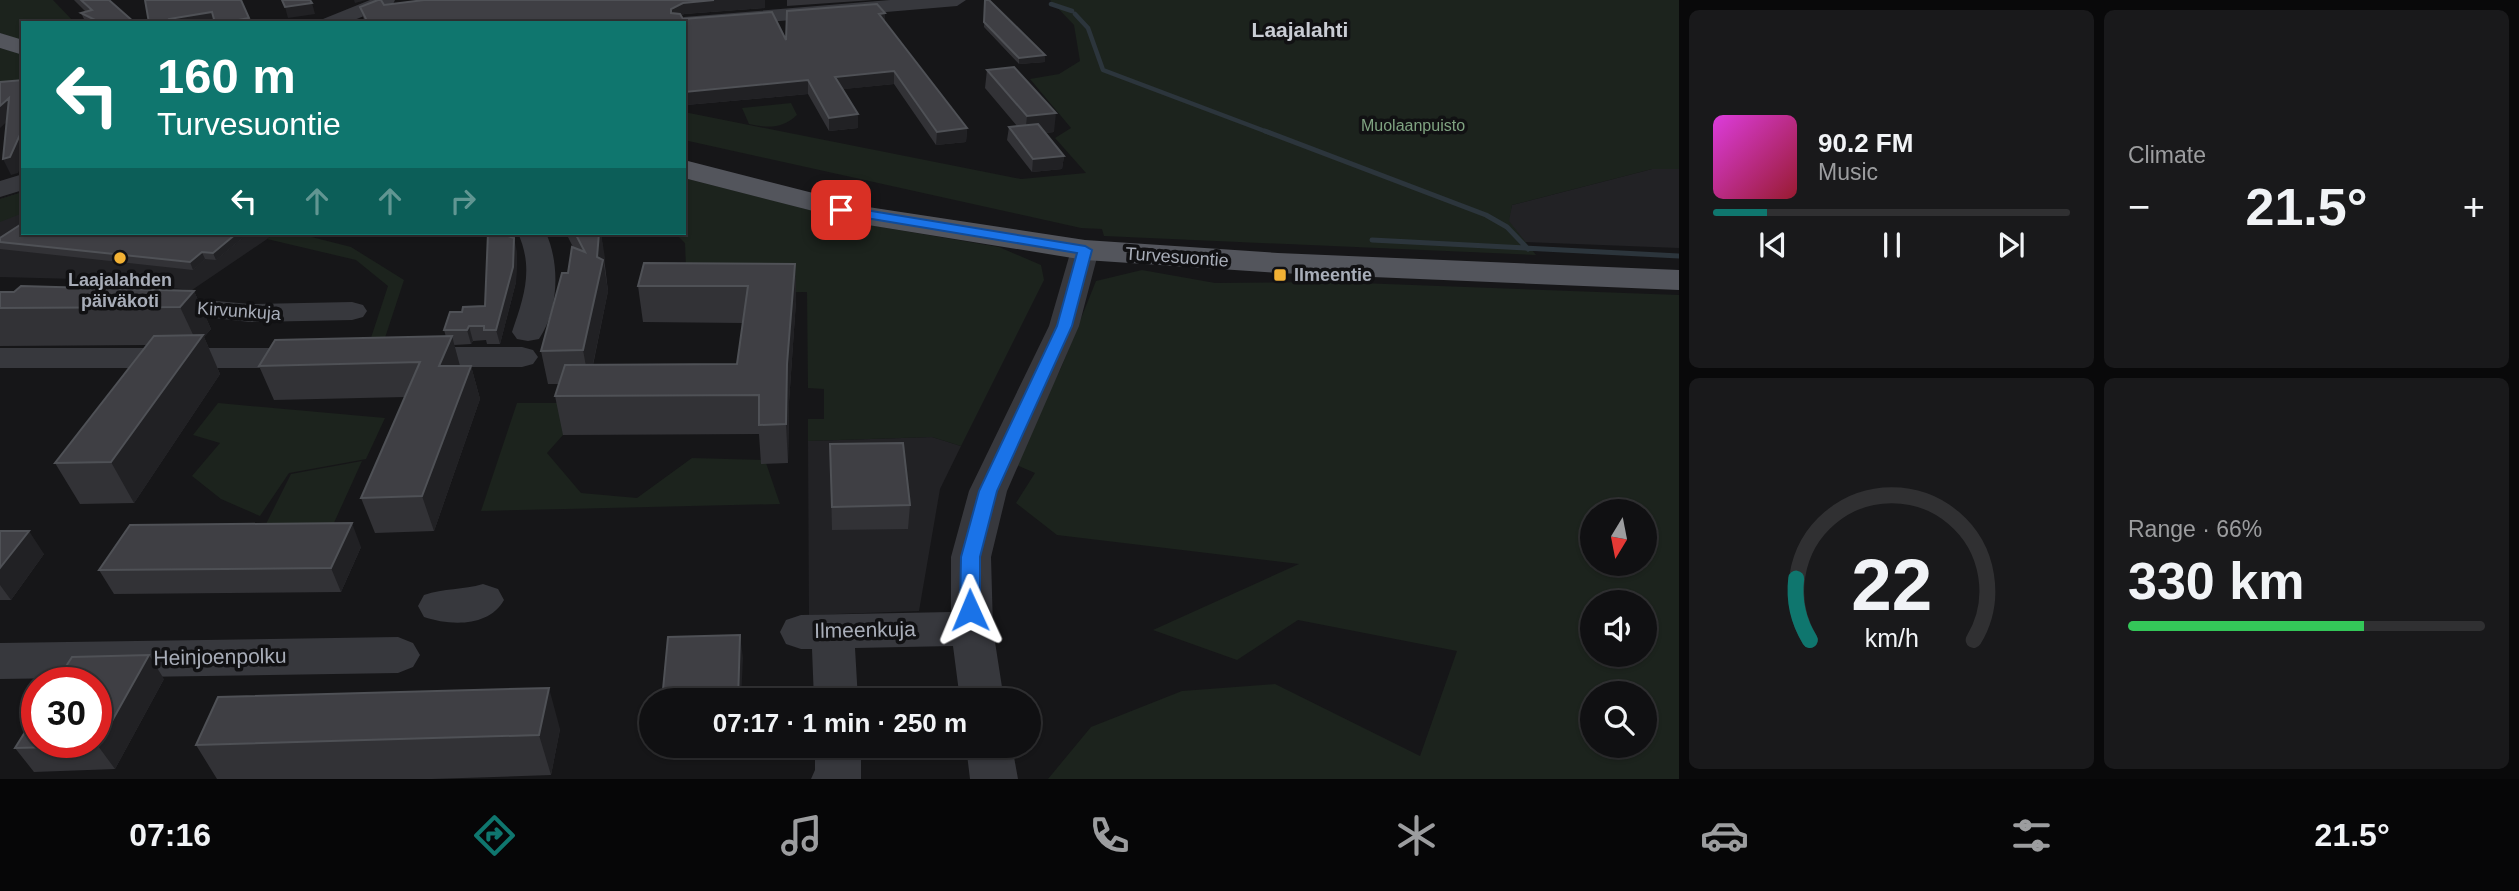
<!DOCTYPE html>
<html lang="en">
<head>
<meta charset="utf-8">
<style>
  body { margin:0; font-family:Arial,sans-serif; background:#19191b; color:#f1f3f6; height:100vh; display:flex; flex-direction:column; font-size:26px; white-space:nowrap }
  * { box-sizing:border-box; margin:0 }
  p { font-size:23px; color:#9c9d9f }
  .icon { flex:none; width:38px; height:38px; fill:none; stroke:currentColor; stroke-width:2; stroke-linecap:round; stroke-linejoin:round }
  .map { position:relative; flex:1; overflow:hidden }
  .panel { display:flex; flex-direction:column; gap:10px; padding:10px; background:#09090a; width:840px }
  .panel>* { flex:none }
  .top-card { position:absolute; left:21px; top:21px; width:665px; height:214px; border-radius:0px; box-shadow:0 2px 5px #0004,0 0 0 2px #303032; background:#0f766e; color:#fff; overflow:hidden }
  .needle { width:46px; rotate:190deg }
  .fabs { position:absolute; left:1580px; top:499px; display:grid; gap:14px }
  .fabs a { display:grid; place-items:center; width:77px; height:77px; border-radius:50%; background:#101012; box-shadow:0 2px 5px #0004,0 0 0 2px #303032; font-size:35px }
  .speed { position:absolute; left:21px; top:667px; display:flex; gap:14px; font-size:35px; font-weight:700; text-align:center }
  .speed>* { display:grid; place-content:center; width:91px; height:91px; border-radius:50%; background:#101012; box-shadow:0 2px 5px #0004,0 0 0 2px #303032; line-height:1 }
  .speed .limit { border:10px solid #d22; background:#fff; color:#111 }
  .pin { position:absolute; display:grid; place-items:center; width:60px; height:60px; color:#fff; margin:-30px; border-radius:14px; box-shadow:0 4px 10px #0006 }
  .me { position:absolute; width:77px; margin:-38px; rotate:359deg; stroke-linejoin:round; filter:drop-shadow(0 0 5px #0008) }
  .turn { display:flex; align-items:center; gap:24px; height:147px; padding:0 21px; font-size:32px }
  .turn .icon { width:91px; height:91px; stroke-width:2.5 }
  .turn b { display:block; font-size:49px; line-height:60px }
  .lanes { display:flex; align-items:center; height:66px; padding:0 21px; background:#0003; justify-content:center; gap:35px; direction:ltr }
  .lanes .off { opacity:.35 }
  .big { font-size:52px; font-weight:700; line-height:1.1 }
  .panel .tile { flex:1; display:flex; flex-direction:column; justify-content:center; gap:10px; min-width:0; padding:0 24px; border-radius:10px; background:#19191b }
  .panel .dial { align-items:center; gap:0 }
  .dial svg { height:182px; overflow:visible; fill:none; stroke:#303032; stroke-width:7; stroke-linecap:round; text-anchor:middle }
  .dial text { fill:#f1f3f6; stroke:none }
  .song { display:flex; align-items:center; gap:21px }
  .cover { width:84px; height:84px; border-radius:10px; background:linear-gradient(135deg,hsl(300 70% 55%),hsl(350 70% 35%)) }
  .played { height:7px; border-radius:4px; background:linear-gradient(90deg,#0f766e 15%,#303032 15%) }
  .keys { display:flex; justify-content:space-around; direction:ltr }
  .heat { display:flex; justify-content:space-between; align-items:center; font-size:38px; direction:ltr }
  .charge { height:10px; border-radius:5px; background:linear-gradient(90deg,#34c759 66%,#303032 0) }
  .panel .tiles { flex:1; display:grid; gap:10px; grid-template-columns:repeat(2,1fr) }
  .trip { position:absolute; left:639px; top:688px; width:402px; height:70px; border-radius:35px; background:#101012; box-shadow:0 2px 5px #0004,0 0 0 2px #303032; font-weight:700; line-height:70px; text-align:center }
  .menu { display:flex; height:112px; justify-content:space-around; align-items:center; background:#060607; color:#9c9d9f }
  .menu .icon { width:49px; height:49px }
  .menu .selected { color:#0f766e }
  .menu b { font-size:32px; color:#f1f3f6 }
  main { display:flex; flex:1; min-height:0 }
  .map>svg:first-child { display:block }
  .built { fill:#222225 }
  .green { fill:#1c231d; fill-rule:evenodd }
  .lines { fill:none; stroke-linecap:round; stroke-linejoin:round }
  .stream-far1 { stroke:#2c353c; stroke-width:4.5 }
  .stream { stroke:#2c353c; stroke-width:5 }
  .minor { fill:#37383d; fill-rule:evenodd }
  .major { fill:#53555c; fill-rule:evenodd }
  .wall { fill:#323236 }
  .shaded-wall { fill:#212124 }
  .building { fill:#3f3f44; stroke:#4f5156; stroke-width:2 }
  .route { fill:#1a73e8; stroke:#114b97; stroke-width:2 }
  .poi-dot { fill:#f2b134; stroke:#111113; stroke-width:2.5 }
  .labels { text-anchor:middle; stroke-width:7; stroke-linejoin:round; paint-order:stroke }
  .far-park-label { font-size:16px; fill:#7fa381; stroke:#111113 }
  .street-label { font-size:18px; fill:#a8adb8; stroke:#111113 }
  .poi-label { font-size:18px; font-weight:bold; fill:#a8adb8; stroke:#111113; text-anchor:start }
  .far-district-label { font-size:21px; font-weight:bold; fill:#c9ccd4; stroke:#111113 }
  .near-street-label { font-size:21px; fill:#a8adb8; stroke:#111113 }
</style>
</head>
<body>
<main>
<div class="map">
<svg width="1679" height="779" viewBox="0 0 1679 779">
  <rect width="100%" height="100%" fill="#161618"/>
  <path class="built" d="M1652,169H1679V248L1525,242L1508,221L1512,205Z
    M23,192V233H276L192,290L77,279L0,277V199Z
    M932,437L961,446L940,489L919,611L809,615L808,441Z"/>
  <path class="green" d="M0,0H53L75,23H23V41L0,33Z
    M1050,0H1679V169H1652L1512,205L1509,221L1536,255L1104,236L1102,229L1081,228L684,140V112L1021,179L1086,173L1055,138L1071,128L1030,79L1059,74L1080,61L1074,25Z
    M0,48L23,54V86H0Z
    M791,103L797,115C782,129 768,128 749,124L742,108Z
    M684,178L869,225L999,247L1041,265L1044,280L961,446L932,437L808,441V419H824V389L808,388L807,292L687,293L685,243L675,233H684Z
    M23,192V213L0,222V199Z
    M276,233H296L351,247L404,280L382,347H368L388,286L356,260L267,239Z
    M1142,270L1215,283L1333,282L1679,295V779H1048L1091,727L1182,691L1275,684L1420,756L1457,651L1298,620L1237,660L1153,630L1299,564L1057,535L1016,503L1035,473L1012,463L1061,368L1096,281ZM1592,511H1645V564H1592ZM1592,602H1645V654H1592ZM1592,693H1645V746H1592Z
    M218,403L385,418L366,459L289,473L260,516L221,499L192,476L220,443L193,435Z
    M517,403H572L563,435L547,453L581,493L637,498L692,458L765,460L780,504L481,511Z
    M362,461L333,525L263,530L291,474Z"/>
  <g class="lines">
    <path class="stream-far1" d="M1051,4L1072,11
      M1075,14L1088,28L1103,70L1270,133"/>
    <path class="stream" d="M1265,131L1486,215L1507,227L1528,249
      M1372,240L1679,256"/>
    <path class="minor" d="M370,0H395L393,4L347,23H320L323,19Z
      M890,0H966L957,6L684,29V23H674L684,17Z
      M23,174V190L0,197V181Z
      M518,233H546C560,264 559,309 539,339L528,341L517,339L512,332C524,297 534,269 518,233Z
      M1085,242L1095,244L1099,250L1079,326L1007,491L991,557L993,629L1004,700H960L953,646L855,648L858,700H814L812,649H801L786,644L780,632L786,620L801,615L951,612V557L969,491L1049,326L1071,250L1075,244Z
      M159,296L250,304L352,302L363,305L367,311L363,317L352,320L250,322L148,311L144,305L148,299Z
      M412,347H522L533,350L538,357L533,364L522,367H412L401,364L396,357L401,350Z
      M0,348H309L320,351L325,358L320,365L309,368H0Z
      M483,584L498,589L504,600C489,627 451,626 424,617L418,606L424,595C444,588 463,590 483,584Z
      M398,637L413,643L420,655L413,667L398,673L0,679V643Z
      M815,746H861V779H811L815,770Z
      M966,746H1012L1018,779H970Z"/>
    <path class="major" d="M0,33L23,40V55L0,48Z
      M684,160L868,207L1085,240L1278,253L1679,270V290L1278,273L1085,260L868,225L684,178Z"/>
  </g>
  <path class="wall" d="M74,0H109L135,23H86L81,13L86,12Z
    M424,0H765V8L684,14L681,16L683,19L786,40L885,13V22L967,128L966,142L936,145L894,84L843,89L858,128L829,131L808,94L686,105L684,100V23H365L360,7Z
    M787,0H873L787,6Z
    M985,0L1045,55V62L1019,64L984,27Z
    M987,70L1054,132L1045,133L1064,156L1062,169L1032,172L1007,140L1009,127L1017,126L985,88Z
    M23,233L246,235L216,260L205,259L193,270L0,249V238Z
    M566,233H601L608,291L593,365L737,364L743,323L643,322L638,286L795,264L796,301L789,402L788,463L761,464L759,434L563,435L555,396L559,384H548L541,351L568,273L573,247Z
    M517,252L516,282L500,344H487L486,340L473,341L471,344L454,345L460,366H471L480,399L434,531L375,533L361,498L405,397L274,400L259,366L446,337L444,330L462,312L485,306Z
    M194,291L211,329L204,337L220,374L134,503L80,504L55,463L147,345L0,346V292Z
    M830,444L910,505L908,529L832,530Z
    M0,531L44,554L11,600H0Z
    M361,547L341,592L114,594L99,570Z
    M164,679L115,769L34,772L15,748Z
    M560,729L551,775L432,779H217L196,745Z
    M662,746H739V747L663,750Z"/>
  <path class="shaded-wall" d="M354,0H366L355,3Z
    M714,0H765V8L684,14L673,21L671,13V9L683,3Z
    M312,3L315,14L288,18L285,7Z
    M212,12L215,21L205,23H170L169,19Z
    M885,13V25L879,14Z
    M249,18L250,23H222Z
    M1045,55V62L1019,64V58Z
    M894,71V84L835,90V77Z
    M808,80V94L686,105L685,92Z
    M9,98L16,113L0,128V106Z
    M1056,113L1054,132L1025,135L1027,116Z
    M858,114V128L829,131V118Z
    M23,128V162L18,173L11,175L3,159Z
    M967,128L966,142L936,145L937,132Z
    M1064,156L1062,169L1032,172L1033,159Z
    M237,233H245L246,235L216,260L213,253Z
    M599,233H601L605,258L604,265L608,291L589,383L583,350L597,257Z
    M514,238L517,252L516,282L500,344L496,330Z
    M202,252L205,259L193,270L190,262Z
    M795,264L796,301L789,402L788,463L786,424L787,364Z
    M194,291L211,329L204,337L220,374L134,503L111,462L197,343L180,307Z
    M469,326L473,341L471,344L467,330Z
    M452,336L461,370L439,366Z
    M471,366L480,399L434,531L422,496Z
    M352,523L361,547L341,592L331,568Z
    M29,531L44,554L11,600L0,585V568Z
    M740,635L743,658L741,700H738Z
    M149,655L164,679L115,769L98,746Z
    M549,688L560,729L551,775L539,735Z"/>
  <path class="building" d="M81,0H109L135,23H101L81,13L92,10Z
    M145,0H241L249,18L222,23H215L212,12L169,19L170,23H149Z
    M282,0H310L312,3L285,7Z
    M378,0H381L384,5L424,0H714L683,3L671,9V13L680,14L683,19L772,12L786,40L787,11L877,4L885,13L879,14L967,128L937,132L894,71L835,77L858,114L829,118L808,80L685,92L684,23H368L360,7Z
    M985,0H989L1045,55L1019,58L984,22Z
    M1014,67L1056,113L1027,116L987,70Z
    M23,80V128L10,157L3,159L9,98L0,106V82Z
    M1038,124L1064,156L1033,159L1009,127Z
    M23,223V233H237L213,253L202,252L190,262L0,242V238Z
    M488,233H500L514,238L513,267L496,330H484V326H469L467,330H444L450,312H462L463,307L485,306Z
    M575,233H599L597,257L603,260L583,350L541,351L562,273H568L572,247L585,252Z
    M644,263L795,264L787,364L786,424L759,425V395L555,396L565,365L737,364L748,286H638Z
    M21,286L194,291L180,307L0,308V292H14Z
    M203,335L111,462L55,463L154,336Z
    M452,336L439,366H471L422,496L361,498L420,362L259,366L275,340Z
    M903,443L910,505L832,507L830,444Z
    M352,523L331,568L99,570L130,525Z
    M0,531H29L0,568Z
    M740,635L738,700H662L668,637Z
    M149,655L98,746L15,748L37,713V742H96V682H56L72,657Z
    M549,688L539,735L196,745L218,697Z"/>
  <path class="route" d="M841,206L1085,246L1092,250L1072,326L997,491L980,557V610L977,616L970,618L963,616L960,610L961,557L979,491L1057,326L1077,253L836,213L834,210Z"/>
  <g class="poi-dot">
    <circle cx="120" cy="258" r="7"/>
    <rect x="1273" y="268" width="14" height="14" rx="3.5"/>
  </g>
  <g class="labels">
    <g class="far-park-label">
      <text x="1413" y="131">Muolaanpuisto</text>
    </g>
    <g class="street-label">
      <text transform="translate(1177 257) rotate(4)" y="6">Turvesuontie</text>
      <text transform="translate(239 311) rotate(4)" y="6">Kirvunkuja</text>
    </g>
    <g class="poi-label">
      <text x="1294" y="281">Ilmeentie</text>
      <text x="120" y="286" text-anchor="middle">Laajalahden<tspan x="120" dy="21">päiväkoti</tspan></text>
    </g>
    <g class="far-district-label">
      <text x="1300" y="37">Laajalahti</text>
    </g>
    <g class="near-street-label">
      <text transform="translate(865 630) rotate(-1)" y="7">Ilmeenkuja</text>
      <text transform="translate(220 657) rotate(-1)" y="7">Heinjoenpolku</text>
    </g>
  </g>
</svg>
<div class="fabs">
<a><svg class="needle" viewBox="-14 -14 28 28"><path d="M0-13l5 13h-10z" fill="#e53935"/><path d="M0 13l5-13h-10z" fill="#9c9d9f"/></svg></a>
<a><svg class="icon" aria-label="sound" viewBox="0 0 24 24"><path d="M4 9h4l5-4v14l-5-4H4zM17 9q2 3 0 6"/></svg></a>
<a><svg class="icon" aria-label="search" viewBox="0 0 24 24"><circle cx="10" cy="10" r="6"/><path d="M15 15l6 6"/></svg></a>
</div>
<div class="speed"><div class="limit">30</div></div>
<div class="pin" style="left:841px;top:210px;background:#d93025"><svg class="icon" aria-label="arrive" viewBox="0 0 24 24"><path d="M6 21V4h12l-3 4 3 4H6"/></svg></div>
<svg class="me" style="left:970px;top:610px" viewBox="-20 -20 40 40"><path d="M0-17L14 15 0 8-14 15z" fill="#1a73e8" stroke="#fff" stroke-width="4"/></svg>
<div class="trip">07:17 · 1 min · 250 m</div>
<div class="top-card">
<div class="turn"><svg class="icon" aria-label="left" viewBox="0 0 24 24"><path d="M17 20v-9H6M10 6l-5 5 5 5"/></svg><div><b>160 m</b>Turvesuontie</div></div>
<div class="lanes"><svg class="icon" aria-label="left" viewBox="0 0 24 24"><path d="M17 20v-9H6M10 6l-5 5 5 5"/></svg><svg class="icon off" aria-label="ahead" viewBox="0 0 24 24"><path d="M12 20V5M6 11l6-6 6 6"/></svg><svg class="icon off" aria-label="ahead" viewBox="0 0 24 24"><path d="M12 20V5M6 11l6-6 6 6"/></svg><svg class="icon off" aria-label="right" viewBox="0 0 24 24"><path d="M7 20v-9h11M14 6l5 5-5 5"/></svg></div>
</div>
</div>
<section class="panel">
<div class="tiles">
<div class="tile">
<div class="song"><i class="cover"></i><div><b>90.2 FM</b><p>Music</p></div></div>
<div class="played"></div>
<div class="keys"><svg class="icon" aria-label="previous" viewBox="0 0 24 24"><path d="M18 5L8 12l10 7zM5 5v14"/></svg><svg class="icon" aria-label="pause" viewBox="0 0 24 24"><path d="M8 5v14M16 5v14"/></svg><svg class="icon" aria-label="next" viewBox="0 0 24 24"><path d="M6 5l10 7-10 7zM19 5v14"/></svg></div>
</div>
<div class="tile"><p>Climate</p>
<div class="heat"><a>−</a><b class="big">21.5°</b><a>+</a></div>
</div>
<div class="tile dial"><svg viewBox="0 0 100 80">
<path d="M14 69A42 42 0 1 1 86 69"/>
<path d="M14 69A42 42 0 0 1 8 42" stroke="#0f766e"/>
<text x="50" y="56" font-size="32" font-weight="700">22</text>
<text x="50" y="72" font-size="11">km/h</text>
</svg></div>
<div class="tile"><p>Range · 66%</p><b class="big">330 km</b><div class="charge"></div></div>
</div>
</section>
</main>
<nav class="menu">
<b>07:16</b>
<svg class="icon selected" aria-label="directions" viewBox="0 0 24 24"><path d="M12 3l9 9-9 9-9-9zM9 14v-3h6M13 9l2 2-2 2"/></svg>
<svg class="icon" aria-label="music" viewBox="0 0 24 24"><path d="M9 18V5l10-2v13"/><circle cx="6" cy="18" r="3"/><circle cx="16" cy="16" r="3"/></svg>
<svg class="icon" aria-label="phone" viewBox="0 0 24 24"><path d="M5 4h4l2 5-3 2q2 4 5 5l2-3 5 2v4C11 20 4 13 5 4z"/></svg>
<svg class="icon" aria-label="climate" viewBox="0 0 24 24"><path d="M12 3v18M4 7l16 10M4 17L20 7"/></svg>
<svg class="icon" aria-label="car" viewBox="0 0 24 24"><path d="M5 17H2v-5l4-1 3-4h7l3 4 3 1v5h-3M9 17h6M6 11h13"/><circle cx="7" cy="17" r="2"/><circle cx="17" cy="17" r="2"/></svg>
<svg class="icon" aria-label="filters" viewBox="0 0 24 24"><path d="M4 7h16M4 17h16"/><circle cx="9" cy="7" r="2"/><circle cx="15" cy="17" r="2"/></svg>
<b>21.5°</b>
</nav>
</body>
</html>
